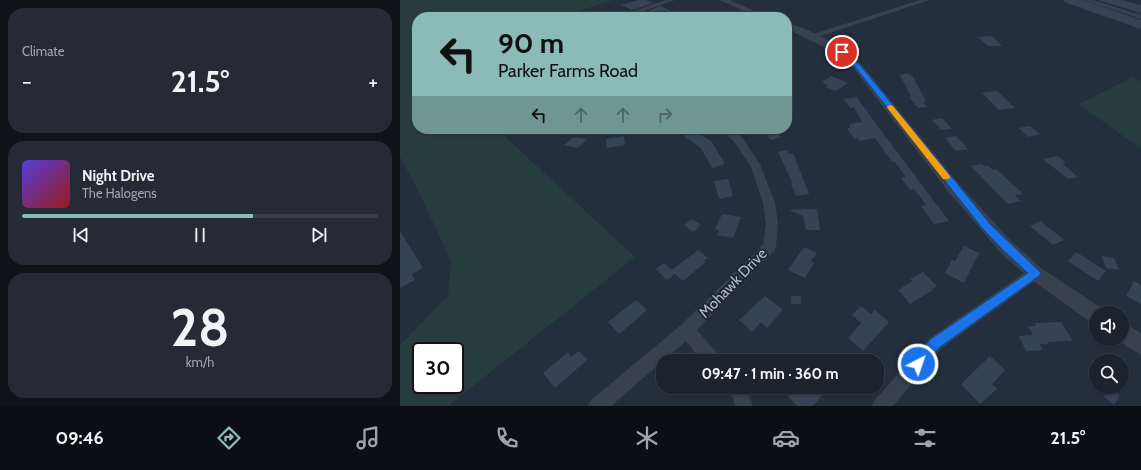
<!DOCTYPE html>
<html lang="en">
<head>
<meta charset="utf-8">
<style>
  body { margin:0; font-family:Cabin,sans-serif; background:#242b36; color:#f1f3f6; height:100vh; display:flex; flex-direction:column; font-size:15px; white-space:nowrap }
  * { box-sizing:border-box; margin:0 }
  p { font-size:13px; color:#a0a4aa }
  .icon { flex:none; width:22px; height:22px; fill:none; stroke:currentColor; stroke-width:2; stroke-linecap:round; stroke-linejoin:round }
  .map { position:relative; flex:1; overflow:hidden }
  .drawer { display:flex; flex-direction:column; gap:8px; padding:8px; background:#0f1319; width:400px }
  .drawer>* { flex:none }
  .guide { position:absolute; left:12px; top:12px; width:380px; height:122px; border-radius:16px; box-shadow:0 1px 3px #0004,0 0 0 1px #39404a; background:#8bbbb9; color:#111; overflow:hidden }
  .fabs { position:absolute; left:689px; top:306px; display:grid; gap:8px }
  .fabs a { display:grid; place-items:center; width:40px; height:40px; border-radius:50%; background:#1b232e; box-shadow:0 1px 3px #0004,0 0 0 1px #39404a; font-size:20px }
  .speed { position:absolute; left:12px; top:342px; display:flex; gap:8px; font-size:20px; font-weight:700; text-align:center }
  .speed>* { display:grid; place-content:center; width:52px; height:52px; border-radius:50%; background:#1b232e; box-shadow:0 1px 3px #0004,0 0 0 1px #39404a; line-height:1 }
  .speed .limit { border:2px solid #111; border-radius:6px; background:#fff; color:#111 }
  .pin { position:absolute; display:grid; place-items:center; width:34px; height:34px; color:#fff; margin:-17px; border:2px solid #fff; border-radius:50%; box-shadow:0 1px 4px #0007 }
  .me { position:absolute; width:44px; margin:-22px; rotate:41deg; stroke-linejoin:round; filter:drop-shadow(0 0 3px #0008) }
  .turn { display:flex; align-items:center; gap:14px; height:84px; padding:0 20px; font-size:18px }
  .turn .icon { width:52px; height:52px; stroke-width:2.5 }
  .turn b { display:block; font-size:28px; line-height:34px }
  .lanes { display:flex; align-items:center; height:38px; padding:0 20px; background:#0003; justify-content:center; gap:20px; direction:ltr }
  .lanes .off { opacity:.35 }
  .big { font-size:30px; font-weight:800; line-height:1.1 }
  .drawer .widget { flex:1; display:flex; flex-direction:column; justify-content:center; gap:6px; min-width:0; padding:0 14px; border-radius:16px; background:#242b36 }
  .drawer .dial { align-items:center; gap:0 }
  .dial b { font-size:52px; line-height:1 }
  .song { display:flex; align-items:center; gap:12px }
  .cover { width:48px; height:48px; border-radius:6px; background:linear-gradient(135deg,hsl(250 70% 55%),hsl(0 70% 35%)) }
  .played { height:4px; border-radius:2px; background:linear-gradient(90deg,#8bbbb9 65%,#39404a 65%) }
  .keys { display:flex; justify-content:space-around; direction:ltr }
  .heat { display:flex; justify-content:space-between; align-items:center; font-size:22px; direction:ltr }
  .trip { position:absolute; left:256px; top:354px; width:228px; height:40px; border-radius:16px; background:#1b232e; box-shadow:0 1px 3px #0004,0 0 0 1px #39404a; font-weight:800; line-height:40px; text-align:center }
  .tab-bar { display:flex; height:64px; justify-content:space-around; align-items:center; background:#0b0e12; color:#a0a4aa }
  .tab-bar .icon { width:28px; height:28px }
  .tab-bar .active { color:#8bbbb9 }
  .tab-bar b { font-size:18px; color:#f1f3f6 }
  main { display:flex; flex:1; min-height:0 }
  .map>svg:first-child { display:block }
  .green { fill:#263c3f; fill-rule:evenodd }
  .building { fill:#364354 }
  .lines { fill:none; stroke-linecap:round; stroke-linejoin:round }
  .minor { fill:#38414e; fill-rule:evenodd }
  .tertiary { fill:#38414e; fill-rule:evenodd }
  .route { fill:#1a73e8; stroke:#114b97 }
  .slow { fill:#f59e0b }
  .labels { text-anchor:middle; stroke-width:4; stroke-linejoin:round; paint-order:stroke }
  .street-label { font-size:15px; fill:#b4bcc9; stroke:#1d2633 }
</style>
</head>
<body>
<main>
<section class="drawer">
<div class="widget"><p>Climate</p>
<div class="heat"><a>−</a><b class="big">21.5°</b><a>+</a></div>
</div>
<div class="widget">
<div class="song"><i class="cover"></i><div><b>Night Drive</b><p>The Halogens</p></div></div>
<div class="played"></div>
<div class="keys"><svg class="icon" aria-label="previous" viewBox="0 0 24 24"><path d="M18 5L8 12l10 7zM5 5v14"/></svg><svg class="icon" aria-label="pause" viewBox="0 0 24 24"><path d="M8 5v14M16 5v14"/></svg><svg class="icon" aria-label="next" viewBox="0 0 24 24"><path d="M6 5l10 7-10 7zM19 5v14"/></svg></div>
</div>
<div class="widget dial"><b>28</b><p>km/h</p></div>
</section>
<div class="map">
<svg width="741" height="406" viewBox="0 0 741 406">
  <rect width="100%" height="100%" fill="#242f3e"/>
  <path class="green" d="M0,0H213L160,17H17V129H38L44,132L52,133L61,129H97L235,257L48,406H0V345L48,296L51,261L17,188L0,157ZM21,351H55V385H21Z
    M733,77L741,81V149L679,104Z"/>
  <path class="building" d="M238,0H246L253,3L232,10L221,5Z
    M664,0H683L741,20V29L664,2Z
    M698,0H722L741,5V13Z
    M261,6L273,12L255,17H246L239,14Z
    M592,36L602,46H588L578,37Z
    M507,73L513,77L526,101L523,102L528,107L518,108L509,97H511L500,75Z
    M431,76L448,83L436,91L426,87L428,85L422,82Z
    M597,91L615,108L599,110L582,93Z
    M457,97L476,124L549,221L534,224L521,206L526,205L514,189L510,190L501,178L506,177L494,161L492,162L475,138L459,141L458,138L454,139L447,128H450V124L462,122L454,107L450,108L444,99Z
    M542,118L552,129L541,130L532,120Z
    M630,126L640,134L628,137L619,128Z
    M361,129H373L381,137L371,140Z
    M294,130L312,142L325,164L312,168L301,148L284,136Z
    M224,136L225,145L207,148L206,139Z
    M556,136L568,149L556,151L545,138Z
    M174,137L187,139L178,148L164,145Z
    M387,150L389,154L393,153L409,194L396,196L391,184L392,182L378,152Z
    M658,156L666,163L663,164L678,177L668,179L643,159Z
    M581,164L584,166H588L593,170L596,169L614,186H615L623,194L615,195L621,201L608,204L571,166Z
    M328,179L333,196L319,199L314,181Z
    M417,209L420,230H406L403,216L389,210Z
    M322,214L341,217L333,238L317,235L319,230L315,229Z
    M292,219L301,225L293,232L284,225Z
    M641,221L664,240L653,245L630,226Z
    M0,231L23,268L12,274L15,280L0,288Z
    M564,246L579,253L564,283L545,273L552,260L555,261Z
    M404,247L417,253L411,261L414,263L405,278L388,270Z
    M298,250L308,258L304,261L306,262L283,281L275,274L267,280L256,269L264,263L272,270Z
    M676,252L706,271L698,281L668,261Z
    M702,256L714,258L719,270L706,268Z
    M523,272L537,286L532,289L533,290L510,304L498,290L513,281L510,279Z
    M734,281L741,285V304L726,296Z
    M365,296L383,310L367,328L361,322L352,332L339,320Z
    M391,296H401V304H391Z
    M236,300L247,310L219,334L208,322Z
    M461,306L471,314L475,310L489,322L463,351L448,338L461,323L452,315Z
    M661,322L673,341L647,342L648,344H640L643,350L626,351L619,336L633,335L628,326H636L635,323Z
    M179,351L187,360L155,388L143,373L168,352L171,357Z
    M590,356L605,370L592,384L597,389L580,404L561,384Z
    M397,387H429L413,406H397L388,396Z
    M710,388L720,395L714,405L704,397Z"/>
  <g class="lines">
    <path class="minor" d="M266,0H275L226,17H216Z
      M520,0H530L414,38H408L407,36Z
      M684,0H693L741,15V19Z
      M318,129H330L341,136L360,164L375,203L378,224L376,247L374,251L297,330L319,355L321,361H302L286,341L211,406H188L191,400L281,325L363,245L366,224L363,203L351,167L333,140Z
      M635,267L640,269L642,273L640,277L542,348L493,406H472L475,400L530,338L630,269Z
      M326,387H346L353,406H335L333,398Z"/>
    <path class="tertiary" d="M319,0H330L368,17H357Z
      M387,23C414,30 441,46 462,65L558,183L612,242L641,268L703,309L705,313H696V324L689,321L629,278L600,252L548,191L454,69L430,50L387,29Z
      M722,322L741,333V354L734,351L717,339H722Z"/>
  </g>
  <path class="route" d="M440,51H444L460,65L590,224L641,273L639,276L540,347L522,368L518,370L513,368L511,364L513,359L531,339L628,273L603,250L583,229L456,68L440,53Z"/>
  <path class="slow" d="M490,105L493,106L549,175L550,177L549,179H543L488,109L487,107Z"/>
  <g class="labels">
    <g class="street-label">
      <text transform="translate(333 283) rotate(-46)" y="5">Mohawk Drive</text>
    </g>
  </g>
</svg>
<div class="fabs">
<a><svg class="icon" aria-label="sound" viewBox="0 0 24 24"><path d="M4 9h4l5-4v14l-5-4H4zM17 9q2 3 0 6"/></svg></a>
<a><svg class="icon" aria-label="search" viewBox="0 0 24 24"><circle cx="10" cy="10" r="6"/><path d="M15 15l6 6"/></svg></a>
</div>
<div class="speed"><div class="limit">30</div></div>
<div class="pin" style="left:442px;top:52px;background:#d93025"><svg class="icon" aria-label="arrive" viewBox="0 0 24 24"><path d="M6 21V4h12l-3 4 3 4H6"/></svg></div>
<svg class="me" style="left:518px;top:364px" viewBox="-20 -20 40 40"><circle r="17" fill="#1a73e8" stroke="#fff" stroke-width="3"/><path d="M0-11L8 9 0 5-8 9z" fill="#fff"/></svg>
<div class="trip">09:47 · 1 min · 360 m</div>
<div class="guide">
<div class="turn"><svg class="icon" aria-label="left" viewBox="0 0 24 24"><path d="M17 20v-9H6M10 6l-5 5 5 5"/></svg><div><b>90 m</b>Parker Farms Road</div></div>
<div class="lanes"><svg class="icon" aria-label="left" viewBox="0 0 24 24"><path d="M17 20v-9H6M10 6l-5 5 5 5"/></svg><svg class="icon off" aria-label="ahead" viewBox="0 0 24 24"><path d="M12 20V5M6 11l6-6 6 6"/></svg><svg class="icon off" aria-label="ahead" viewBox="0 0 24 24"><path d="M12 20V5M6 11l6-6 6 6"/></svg><svg class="icon off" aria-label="right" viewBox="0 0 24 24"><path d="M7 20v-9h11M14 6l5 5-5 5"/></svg></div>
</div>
</div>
</main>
<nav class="tab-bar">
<b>09:46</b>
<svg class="icon active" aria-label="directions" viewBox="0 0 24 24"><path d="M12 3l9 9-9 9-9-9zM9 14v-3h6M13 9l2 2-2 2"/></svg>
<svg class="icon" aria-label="music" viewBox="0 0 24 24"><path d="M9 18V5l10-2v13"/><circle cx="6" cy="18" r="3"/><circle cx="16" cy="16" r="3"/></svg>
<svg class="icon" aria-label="phone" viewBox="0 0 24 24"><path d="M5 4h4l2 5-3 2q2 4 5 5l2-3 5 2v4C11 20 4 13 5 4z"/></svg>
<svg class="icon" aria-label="climate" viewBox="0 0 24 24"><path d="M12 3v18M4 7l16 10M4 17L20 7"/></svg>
<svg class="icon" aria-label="car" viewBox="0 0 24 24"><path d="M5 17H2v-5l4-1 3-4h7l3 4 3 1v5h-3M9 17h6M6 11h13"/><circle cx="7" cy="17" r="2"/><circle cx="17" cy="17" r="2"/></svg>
<svg class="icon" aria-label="filters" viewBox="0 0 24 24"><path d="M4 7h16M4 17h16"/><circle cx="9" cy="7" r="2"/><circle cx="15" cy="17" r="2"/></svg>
<b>21.5°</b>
</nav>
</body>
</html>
